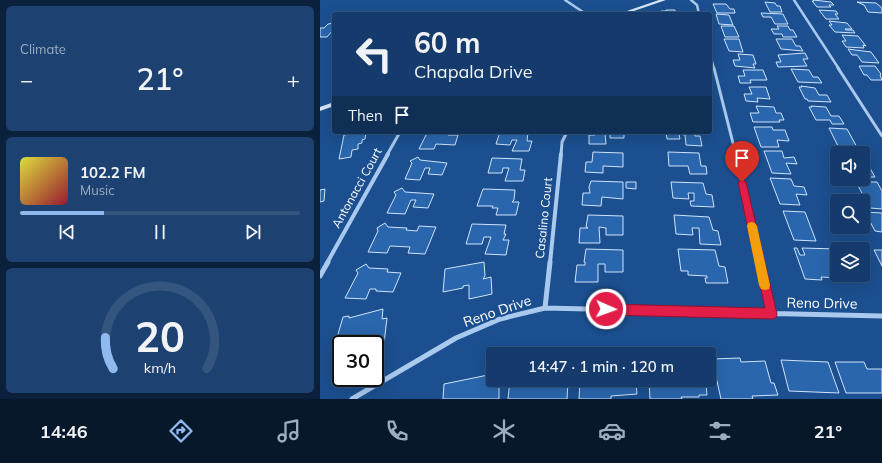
<!DOCTYPE html>
<html lang="en">
<head>
<meta charset="utf-8">
<style>
  body { margin:0; font-family:Mulish,sans-serif; background:#1d4271; color:#f1f3f6; height:100vh; display:flex; flex-direction:column; font-size:15px; white-space:nowrap }
  * { box-sizing:border-box; margin:0 }
  p { font-size:13px; color:#9dadc1 }
  .icon { flex:none; width:22px; height:22px; fill:none; stroke:currentColor; stroke-width:2; stroke-linecap:round; stroke-linejoin:round }
  .map { position:relative; flex:1; overflow:hidden }
  .drawer { display:flex; flex-direction:column; gap:6px; padding:6px; background:#0b203b; width:320px }
  .drawer>* { flex:none }
  .banner { position:absolute; left:12px; top:12px; width:380px; height:122px; border-radius:4px; box-shadow:0 4px 16px #0002,0 0 0 1px #33557e; background:#143b6b; color:#f1f3f6; overflow:hidden }
  .controls { position:absolute; left:510px; top:146px; display:grid; gap:8px }
  .controls a { display:grid; place-items:center; width:40px; height:40px; border-radius:4px; background:#143b6b; box-shadow:0 4px 16px #0002,0 0 0 1px #33557e; font-size:20px }
  .speed { position:absolute; left:12px; top:335px; display:flex; gap:8px; font-size:20px; font-weight:700; text-align:center }
  .speed>* { display:grid; place-content:center; width:52px; height:52px; border-radius:50%; background:#143b6b; box-shadow:0 4px 16px #0002,0 0 0 1px #33557e; line-height:1 }
  .speed .limit { border:2px solid #111; border-radius:6px; background:#fff; color:#111 }
  .pin { position:absolute; display:grid; place-items:center; width:34px; height:34px; color:#fff; margin:-41px -17px; border-radius:50% 50% 50% 0; rotate:-45deg; box-shadow:0 0 4px #0007 }
  .pin .icon { rotate:45deg }
  .me { position:absolute; width:44px; margin:-22px; rotate:92deg; stroke-linejoin:round; filter:drop-shadow(0 0 3px #0008) }
  .turn { display:flex; align-items:center; gap:14px; height:84px; padding:0 16px; font-size:18px }
  .turn .icon { width:52px; height:52px; stroke-width:2.5 }
  .turn b { display:block; font-size:28px; line-height:34px }
  .then { display:flex; align-items:center; height:38px; padding:0 16px; background:#0003; gap:8px; font-size:15px }
  .big { font-size:30px; font-weight:600; line-height:1.1 }
  .drawer .widget { flex:1; display:flex; flex-direction:column; justify-content:center; gap:6px; min-width:0; padding:0 14px; border-radius:6px; background:#1d4271 }
  .drawer .dial { align-items:center; gap:0 }
  .dial svg { height:104px; overflow:visible; fill:none; stroke:#33557e; stroke-width:7; stroke-linecap:round; text-anchor:middle }
  .dial text { fill:#f1f3f6; stroke:none }
  .song { display:flex; align-items:center; gap:12px }
  .cover { width:48px; height:48px; border-radius:6px; background:linear-gradient(135deg,hsl(60 70% 55%),hsl(350 70% 35%)) }
  .played { height:4px; border-radius:2px; background:linear-gradient(90deg,#90b9f0 30%,#33557e 30%) }
  .keys { display:flex; justify-content:space-around; direction:ltr }
  .heat { display:flex; justify-content:space-between; align-items:center; font-size:22px; direction:ltr }
  .trip { position:absolute; left:166px; top:347px; width:230px; height:40px; border-radius:4px; background:#143b6b; box-shadow:0 4px 16px #0002,0 0 0 1px #33557e; font-weight:600; line-height:40px; text-align:center }
  .menu { display:flex; height:64px; justify-content:space-around; align-items:center; background:#08182b; color:#9dadc1 }
  .menu .icon { width:28px; height:28px }
  .menu .selected { color:#90b9f0 }
  .menu b { font-size:18px; color:#f1f3f6 }
  main { display:flex; flex:1; min-height:0 }
  .map>svg:first-child { display:block }
  .building { fill:#2a66ad; stroke:#cfe3fa }
  .lines { fill:none; stroke-linecap:round; stroke-linejoin:round }
  .street-far3 { stroke:#a9c9ee; stroke-width:2.5 }
  .street-far2 { stroke:#a9c9ee; stroke-width:3 }
  .street-far1 { stroke:#a9c9ee; stroke-width:4 }
  .street { stroke:#a9c9ee; stroke-width:5 }
  .secondary { fill:#d6e6fa; fill-rule:evenodd }
  .route { fill:#e11d48; stroke:#92132f }
  .slow { fill:#f59e0b }
  .labels { text-anchor:middle; stroke-width:4; stroke-linejoin:round; paint-order:stroke }
  .street-label { font-size:12px; fill:#fff; stroke:#1b4f8f }
  .near-street-label { font-size:14px; fill:#fff; stroke:#1b4f8f }
</style>
</head>
<body>
<main>
<section class="drawer">
<div class="widget"><p>Climate</p>
<div class="heat"><a>−</a><b class="big">21°</b><a>+</a></div>
</div>
<div class="widget">
<div class="song"><i class="cover"></i><div><b>102.2 FM</b><p>Music</p></div></div>
<div class="played"></div>
<div class="keys"><svg class="icon" aria-label="previous" viewBox="0 0 24 24"><path d="M18 5L8 12l10 7zM5 5v14"/></svg><svg class="icon" aria-label="pause" viewBox="0 0 24 24"><path d="M8 5v14M16 5v14"/></svg><svg class="icon" aria-label="next" viewBox="0 0 24 24"><path d="M6 5l10 7-10 7zM19 5v14"/></svg></div>
</div>
<div class="widget dial"><svg viewBox="0 0 100 80">
<path d="M14 69A42 42 0 1 1 86 69"/>
<path d="M14 69A42 42 0 0 1 8 45" stroke="#90b9f0"/>
<text x="50" y="56" font-size="32" font-weight="700">20</text>
<text x="50" y="72" font-size="11">km/h</text>
</svg></div>
</section>
<div class="map">
<svg width="562" height="399" viewBox="0 0 562 399">
  <rect width="100%" height="100%" fill="#1b4f8f"/>
  <path class="building" d="M493,0L511,2L514,5H509L511,7H497L492,1H494Z
    M445,2L455,3L457,6H460L462,12H450Z
    M537,2L556,3L562,8V13L548,12L544,5Z
    M393,4H406L410,9H414L415,13H397Z
    M346,10H355L356,14H341V11H346Z
    M499,10L516,11L518,14H515L519,19H506Z
    M441,13L463,14L468,24H455L451,17H443Z
    M396,14L409,15L413,25L399,24Z
    M509,21L527,23L532,29H525L526,30H533L535,33L515,32L509,25H512Z
    M14,23V29L7,37H0V28H4L8,24Z
    M401,26H414L419,37H405Z
    M457,26H468L470,30H473L477,37H463L462,34H454L451,29H459Z
    M522,35L538,36L546,46L543,45L544,48L526,47L522,41H526Z
    M404,39H419L423,52L409,51Z
    M456,39H472L476,46H480L483,51L461,49Z
    M528,49L551,52L559,63L542,62L537,55H532Z
    M485,53L488,59H483L487,66L458,67L456,62H461L458,55Z
    M418,54L433,55L436,64H433L435,68L415,66L413,60H420Z
    M539,66H555L561,74L560,75L562,80H551L547,75H544Z
    M471,69L489,70L493,77H498L502,83L478,82Z
    M423,70H443L447,80H430L431,83H420L418,76H425Z
    M481,86L495,88L499,95H507L511,102L488,101L487,99H485L479,87H482Z
    M429,87H446L450,99L437,98L438,102L426,101L424,94H432Z
    M436,106L454,107L456,113H461L464,120H459L460,122H433L430,113H439Z
    M491,106L506,107L511,116H519L524,124H512L510,120H496L489,107H492Z
    M434,127H452L453,130H465L469,141L457,140L459,147H441Z
    M509,128L527,129L538,149L519,148Z
    M39,132H46L45,139L42,140V143L38,144V149L32,150L31,157L19,159L24,135Z
    M107,132L128,133V135H138L135,145L116,144L114,149H99L106,135L104,133Z
    M180,132H208L207,141H212L209,151H192L197,140H192L190,145L176,144Z
    M274,132H304V138H290V133H285L286,144H269V135H275Z
    M346,132H374L375,136H380L382,146L366,145L365,135L359,134L360,139H347Z
    M444,151H462L464,158L474,157L477,164L466,163L471,174L452,173Z
    M273,152L303,153V167L283,166V173L265,172L266,162H272Z
    M348,152L379,153L381,166H386L387,174H370L368,166H349Z
    M543,156L548,163H547L555,177H543Z
    M98,157L100,160L127,163L122,175L108,174L110,168H105L100,180L85,179L92,163L90,161Z
    M172,158L202,159L200,170H205L203,181H185L189,168H183L182,173H168Z
    M450,178L471,179L474,186L484,187L487,195L476,194L480,205L460,204Z
    M271,181L303,182V199L282,197L281,206L262,205L263,193H270L269,187Z
    M306,182H316V189L306,188Z
    M351,182L383,183L386,194L392,195L394,207L371,206L370,201H374V193H368L369,199L353,198Z
    M536,182H557L562,191V209L550,208Z
    M82,188L85,192L114,194L108,208L93,207L96,200H91L85,214L67,213L76,195L74,192Z
    M5,189L4,201L0,202V190Z
    M163,189L195,190L194,200L192,202H199L196,215H176L178,208H172L173,206H157Z
    M463,211L485,212L496,241L474,240Z
    M545,212L562,213V232L555,231Z
    M268,215L303,216V235H286V228L279,227L280,243H259L260,228H268L266,227Z
    M354,215L389,217L393,230L398,231L401,245L380,244L379,228H372L373,235L356,234Z
    M65,223L68,227L87,228L86,230L97,231L99,226L116,227L105,254L88,253L90,247L70,246L67,253L48,252L58,231L57,228Z
    M152,224L186,225L184,234H186L183,240H189L186,255L165,254L171,237H164L162,244H146Z
    M474,248H477L480,255H485L482,248L517,249L516,270L519,278L501,277L502,280L485,279Z
    M266,249L303,250V272H285V264H278V282H255L257,265H265V262H264Z
    M358,249L395,250L399,266L405,267L408,283H386L385,278H387V276L368,275V271H361Z
    M554,250H562V266Z
    M164,262L165,276L163,279L171,277L172,294L149,299V285L143,286V288L123,292L125,269Z
    M46,264L49,268L68,269L67,272L81,273L73,292L56,291V289H50L46,299L25,298L38,273L36,270Z
    M63,309L62,319L67,318L63,352L55,354V344H21V368L15,369L20,345H17L18,334L23,317L29,316V318Z
    M420,358L421,362L445,361L451,383H454L458,395L432,396L433,399H401L392,359Z
    M461,360L508,362L519,393L469,391Z
    M515,362H544L547,369H562V393H526Z
    M173,374V380H179V399H123L124,384Z
    M190,380H244V382H248L247,399H188Z
    M260,380H314V383H316L317,394L291,396V399H259Z
    M329,380H383V384H386L387,395H379V397H361L362,399H330Z"/>
  <g class="lines">
    <path class="street-far3" d="M245,0L266,14
      M371,0L377,5L379,14
      M474,0L519,69
      M390,54L394,69"/>
    <path class="street-far2" d="M394,68L416,155
      M518,68L562,136
      M67,155L80,132
      M241,155L242,142L247,132"/>
    <path class="street-far1" d="M416,154L440,263
      M7,263L68,154
      M230,263L241,154"/>
    <path class="street" d="M440,262L452,314
      M0,276L8,262
      M225,308L230,262
      M32,399L136,338L180,319L225,308L562,316"/>
    <path class="secondary" d="M339,0H346L305,14H298Z
      M14,102V106L0,111V107Z"/>
  </g>
  <path class="route" d="M422,179L426,182L457,314L456,318L452,319L286,315L282,313L280,309L282,305L286,304L445,308L418,182Z"/>
  <path class="slow" d="M432,222L435,223L437,226L450,285L449,289L445,290L441,289L439,285L427,226L428,223Z"/>
  <g class="labels">
    <g class="street-label">
      <text transform="translate(37 188) rotate(-61)" y="4">Antonacci Court</text>
      <text transform="translate(224 218) rotate(-84)" y="4">Casalino Court</text>
    </g>
    <g class="near-street-label">
      <text transform="translate(502 303) rotate(1)" y="5">Reno Drive</text>
      <text transform="translate(177 311) rotate(-19)" y="5">Reno Drive</text>
    </g>
  </g>
</svg>
<div class="controls">
<a><svg class="icon" aria-label="sound" viewBox="0 0 24 24"><path d="M4 9h4l5-4v14l-5-4H4zM17 9q2 3 0 6"/></svg></a>
<a><svg class="icon" aria-label="search" viewBox="0 0 24 24"><circle cx="10" cy="10" r="6"/><path d="M15 15l6 6"/></svg></a>
<a><svg class="icon" aria-label="layers" viewBox="0 0 24 24"><path d="M12 4l9 5-9 5-9-5zM3 14l9 5 9-5"/></svg></a>
</div>
<div class="speed"><div class="limit">30</div></div>
<div class="pin" style="left:422px;top:182px;background:#d93025"><svg class="icon" aria-label="arrive" viewBox="0 0 24 24"><path d="M6 21V4h12l-3 4 3 4H6"/></svg></div>
<svg class="me" style="left:286px;top:309px" viewBox="-20 -20 40 40"><circle r="17" fill="#e11d48" stroke="#fff" stroke-width="3"/><path d="M0-11L8 9 0 5-8 9z" fill="#fff"/></svg>
<div class="trip">14:47 · 1 min · 120 m</div>
<div class="banner">
<div class="turn"><svg class="icon" aria-label="left" viewBox="0 0 24 24"><path d="M17 20v-9H6M10 6l-5 5 5 5"/></svg><div><b>60 m</b>Chapala Drive</div></div>
<div class="then">Then<svg class="icon" aria-label="arrive" viewBox="0 0 24 24"><path d="M6 21V4h12l-3 4 3 4H6"/></svg></div>
</div>
</div>
</main>
<nav class="menu">
<b>14:46</b>
<svg class="icon selected" aria-label="directions" viewBox="0 0 24 24"><path d="M12 3l9 9-9 9-9-9zM9 14v-3h6M13 9l2 2-2 2"/></svg>
<svg class="icon" aria-label="music" viewBox="0 0 24 24"><path d="M9 18V5l10-2v13"/><circle cx="6" cy="18" r="3"/><circle cx="16" cy="16" r="3"/></svg>
<svg class="icon" aria-label="phone" viewBox="0 0 24 24"><path d="M5 4h4l2 5-3 2q2 4 5 5l2-3 5 2v4C11 20 4 13 5 4z"/></svg>
<svg class="icon" aria-label="climate" viewBox="0 0 24 24"><path d="M12 3v18M4 7l16 10M4 17L20 7"/></svg>
<svg class="icon" aria-label="car" viewBox="0 0 24 24"><path d="M5 17H2v-5l4-1 3-4h7l3 4 3 1v5h-3M9 17h6M6 11h13"/><circle cx="7" cy="17" r="2"/><circle cx="17" cy="17" r="2"/></svg>
<svg class="icon" aria-label="filters" viewBox="0 0 24 24"><path d="M4 7h16M4 17h16"/><circle cx="9" cy="7" r="2"/><circle cx="15" cy="17" r="2"/></svg>
<b>21°</b>
</nav>
</body>
</html>
